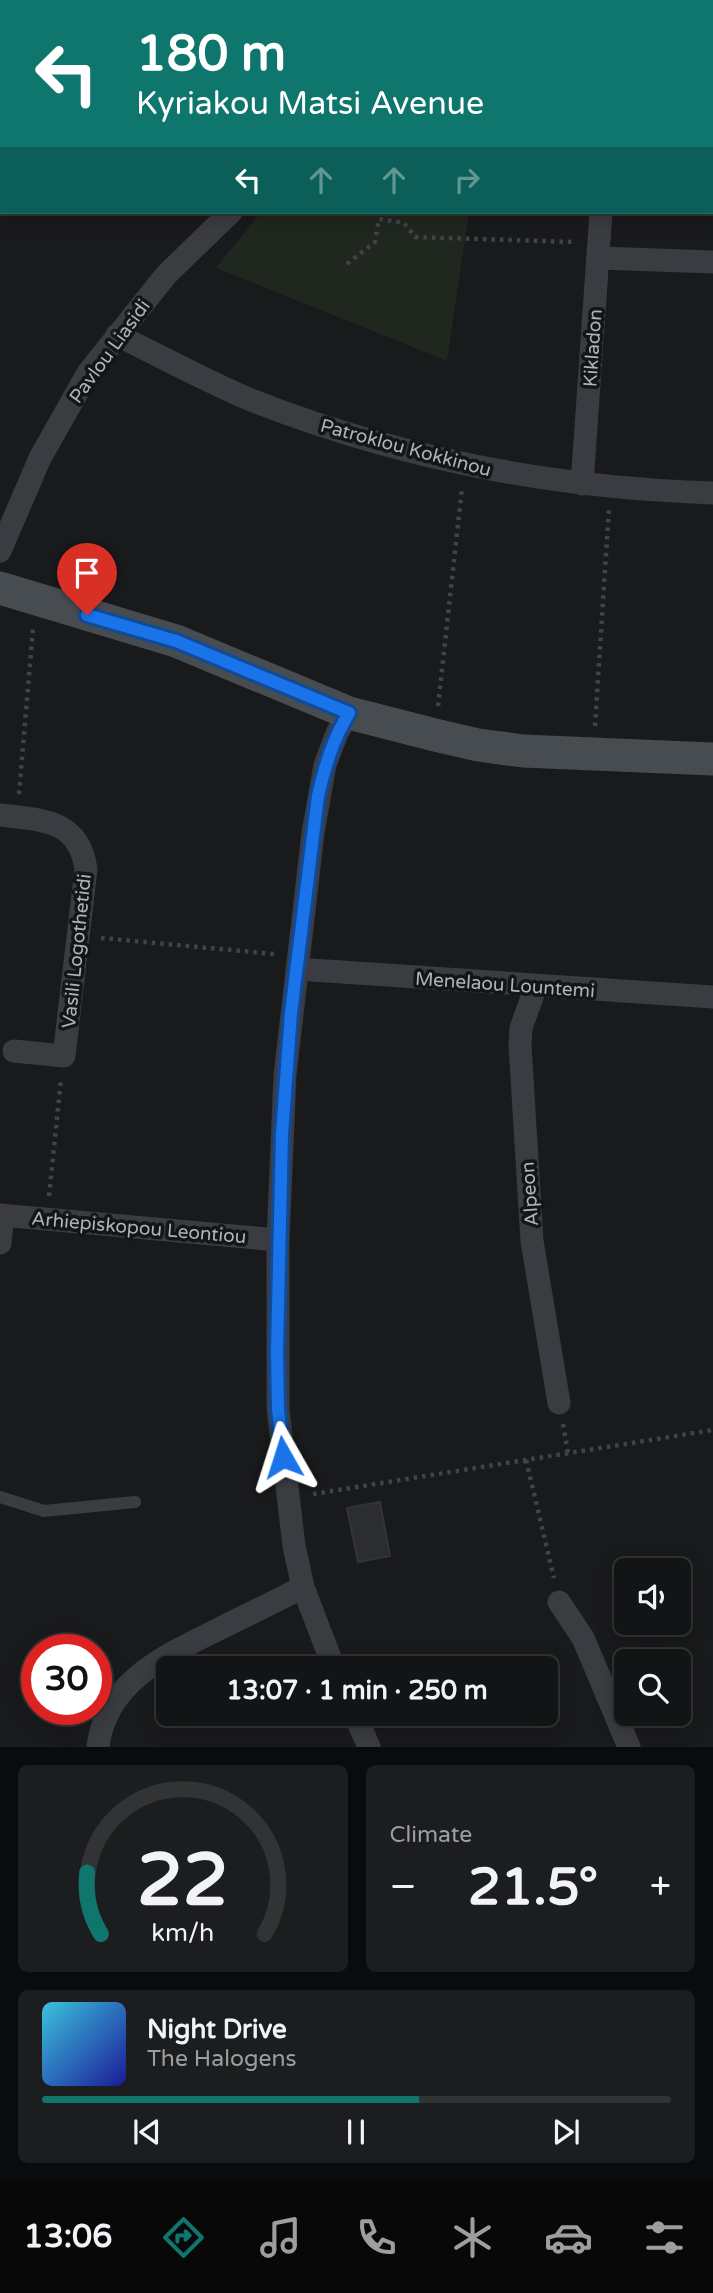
<!DOCTYPE html>
<html lang="en">
<head>
<meta charset="utf-8">
<style>
  body { margin:0; font-family:"Varela Round",sans-serif; background:#1c1d1e; color:#f1f3f6; height:100vh; display:flex; flex-direction:column; font-size:26px; white-space:nowrap }
  * { box-sizing:border-box; margin:0 }
  p { font-size:23px; color:#9d9ea0 }
  .icon { flex:none; width:38px; height:38px; fill:none; stroke:currentColor; stroke-width:2; stroke-linecap:round; stroke-linejoin:round }
  .map { position:relative; height:1747px; overflow:hidden }
  .drawer { display:flex; flex-direction:column; gap:18px; padding:18px; background:#0a0b0c; flex:1 }
  .drawer>* { flex:none }
  .top-card { position:absolute; left:0px; top:0px; width:714px; height:214px; box-shadow:0 4px 18px #0003,0 0 0 2px #323334; background:#0f766e; color:#fff; overflow:hidden }
  .controls { position:absolute; left:614px; top:1558px; display:grid; gap:14px }
  .controls a { display:grid; place-items:center; width:77px; height:77px; border-radius:10px; background:#131415; box-shadow:0 4px 18px #0003,0 0 0 2px #323334; font-size:35px }
  .speed { position:absolute; left:21px; top:1634px; display:flex; gap:14px; font-size:35px; font-weight:700; text-align:center }
  .speed>* { display:grid; place-content:center; width:91px; height:91px; border-radius:50%; background:#131415; box-shadow:0 4px 18px #0003,0 0 0 2px #323334; line-height:1 }
  .speed .limit { border:10px solid #d22; background:#fff; color:#111 }
  .pin { position:absolute; display:grid; place-items:center; width:60px; height:60px; color:#fff; margin:-72px -30px; border-radius:50% 50% 50% 0; rotate:-45deg; box-shadow:0 0 7px #0007 }
  .pin .icon { rotate:45deg }
  .me { position:absolute; width:77px; margin:-38px; rotate:354deg; stroke-linejoin:round; filter:drop-shadow(0 0 5px #0008) }
  .turn { display:flex; align-items:center; gap:24px; height:147px; padding:0 21px; font-size:32px }
  .turn .icon { width:91px; height:91px; stroke-width:2.5 }
  .turn b { display:block; font-size:49px; line-height:60px }
  .lanes { display:flex; align-items:center; height:66px; padding:0 21px; background:#0003; justify-content:center; gap:35px; direction:ltr }
  .lanes .off { opacity:.35 }
  .big { font-size:52px; font-weight:700; line-height:1.1 }
  .drawer .tile { flex:1; display:flex; flex-direction:column; justify-content:center; gap:10px; min-width:0; padding:0 24px; border-radius:10px; background:#1c1d1e }
  .drawer .dial { align-items:center; gap:0 }
  .dial svg { height:182px; overflow:visible; fill:none; stroke:#323334; stroke-width:7; stroke-linecap:round; text-anchor:middle }
  .dial text { fill:#f1f3f6; stroke:none }
  .song { display:flex; align-items:center; gap:21px }
  .cover { width:84px; height:84px; border-radius:10px; background:linear-gradient(135deg,hsl(190 70% 55%),hsl(240 70% 35%)) }
  .played { height:7px; border-radius:4px; background:linear-gradient(90deg,#0f766e 60%,#323334 60%) }
  .keys { display:flex; justify-content:space-around; direction:ltr }
  .heat { display:flex; justify-content:space-between; align-items:center; font-size:38px; direction:ltr }
  .drawer .tiles { flex:1; display:grid; gap:18px; grid-template-columns:1fr 1fr }
  .tile:last-child { grid-column:span 2 }
  .trip { position:absolute; left:156px; top:1656px; width:402px; height:70px; border-radius:10px; background:#131415; box-shadow:0 4px 18px #0003,0 0 0 2px #323334; font-weight:700; line-height:70px; text-align:center }
  .tab-bar { display:flex; height:112px; justify-content:space-around; align-items:center; background:#080808; color:#9d9ea0 }
  .tab-bar .icon { width:49px; height:49px }
  .tab-bar .on { color:#0f766e }
  .tab-bar b { font-size:32px; color:#f1f3f6 }
  .map>svg:first-child { display:block }
  .green { fill:#1f271e }
  .building { fill:#2c2d30; stroke:#333438; stroke-width:2 }
  .lines { fill:none; stroke-linecap:round; stroke-linejoin:round }
  .path { stroke:#404448; stroke-width:4.5; stroke-dasharray:3.5 5; stroke-linecap:butt }
  .lane { stroke:#3a3c41; stroke-width:12 }
  .street { stroke:#3a3c41; stroke-width:23 }
  .secondary { stroke:#474c51; stroke-width:33 }
  .route-casing { stroke:#114b97; stroke-width:18 }
  .route { stroke:#1a73e8; stroke-width:12 }
  .labels { text-anchor:middle; stroke-width:7; stroke-linejoin:round; paint-order:stroke }
  .street-label { font-size:19px; fill:#aab4bc; stroke:#141517 }
</style>
</head>
<body>
<div class="map">
<svg width="713" height="1747" viewBox="0 0 713 1747">
  <rect width="100%" height="100%" fill="#191a1c"/>
  <path class="green" d="M261,212H469L447,361L216,268Z"/>
  <path class="building" d="M380,1502L390,1556L358,1562L347,1508Z"/>
  <g class="lines">
    <path class="path" d="M347,264L375,242L379,219L404,223L415,237L574,242
      M438,706L462,488
      M595,726L609,508
      M19,794L33,628
      M101,938L274,954
      M49,1196L61,1079
      M563,1424L568,1453
      M526,1460L554,1578
      M313,1494L713,1430"/>
    <path class="lane" d="M0,1497L44,1511L135,1502"/>
    <path class="street" d="M712,23H713
      M599,258L713,262
      M117,335C162,357 206,381 251,400C398,458 555,488 713,493
      M582,484L601,212
      M0,551L40,458L88,373L166,275L231,212
      M0,815C41,820 79,819 86,869L64,1056L14,1051
      M297,969L713,997
      M536,986L521,1028L520,1046L532,1241L559,1403
      M0,1215L278,1240
      M0,1243L3,1215
      M559,1602L583,1638L629,1747
      M334,1668L303,1587L294,1546L278,1409V1240L285,1075L313,833L325,765L337,733L349,713
      M354,1713L369,1747
      M98,1747C105,1683 164,1656 215,1631C245,1616 274,1602 303,1587"/>
    <path class="secondary" d="M0,588L176,641L349,713L435,735L478,745L523,751L713,759"/>
  </g>
  <g class="lines">
    <defs>
      <path id="route" d="M87,615L176,641L349,713C333,739 325,766 318,796L291,1013L282,1134L277,1351L278,1409L283,1457"/>
    </defs>
    <use href="#route" class="route-casing"/>
    <use href="#route" class="route"/>
  </g>
  <g class="labels">
    <g class="street-label">
      <text transform="translate(592 348) rotate(-86)" y="7">Kikladon</text>
      <text transform="translate(109 351) rotate(-54)" y="7">Pavlou Liasidi</text>
      <text transform="translate(406 447) rotate(15)" y="7">Patroklou Kokkinou</text>
      <text transform="translate(76 951) rotate(-84)" y="7">Vasili Logothetidi</text>
      <text transform="translate(505 984) rotate(4)" y="7">Menelaou Lountemi</text>
      <text transform="translate(529 1194) rotate(-94)" y="7">Alpeon</text>
      <text transform="translate(139 1227) rotate(5)" y="7">Arhiepiskopou Leontiou</text>
    </g>
  </g>
</svg>
<div class="controls">
<a><svg class="icon" aria-label="sound" viewBox="0 0 24 24"><path d="M4 9h4l5-4v14l-5-4H4zM17 9q2 3 0 6"/></svg></a>
<a><svg class="icon" aria-label="search" viewBox="0 0 24 24"><circle cx="10" cy="10" r="6"/><path d="M15 15l6 6"/></svg></a>
</div>
<div class="speed"><div class="limit">30</div></div>
<div class="pin" style="left:87px;top:615px;background:#d93025"><svg class="icon" aria-label="arrive" viewBox="0 0 24 24"><path d="M6 21V4h12l-3 4 3 4H6"/></svg></div>
<svg class="me" style="left:283px;top:1457px" viewBox="-20 -20 40 40"><path d="M0-17L14 15 0 8-14 15z" fill="#1a73e8" stroke="#fff" stroke-width="4"/></svg>
<div class="trip">13:07 · 1 min · 250 m</div>
<div class="top-card">
<div class="turn"><svg class="icon" aria-label="left" viewBox="0 0 24 24"><path d="M17 20v-9H6M10 6l-5 5 5 5"/></svg><div><b>180 m</b>Kyriakou Matsi Avenue</div></div>
<div class="lanes"><svg class="icon" aria-label="left" viewBox="0 0 24 24"><path d="M17 20v-9H6M10 6l-5 5 5 5"/></svg><svg class="icon off" aria-label="ahead" viewBox="0 0 24 24"><path d="M12 20V5M6 11l6-6 6 6"/></svg><svg class="icon off" aria-label="ahead" viewBox="0 0 24 24"><path d="M12 20V5M6 11l6-6 6 6"/></svg><svg class="icon off" aria-label="right" viewBox="0 0 24 24"><path d="M7 20v-9h11M14 6l5 5-5 5"/></svg></div>
</div>
</div>
<section class="drawer">
<div class="tiles">
<div class="tile dial"><svg viewBox="0 0 100 80">
<path d="M14 69A42 42 0 1 1 86 69"/>
<path d="M14 69A42 42 0 0 1 8 42" stroke="#0f766e"/>
<text x="50" y="56" font-size="32" font-weight="700">22</text>
<text x="50" y="72" font-size="11">km/h</text>
</svg></div>
<div class="tile"><p>Climate</p>
<div class="heat"><a>−</a><b class="big">21.5°</b><a>+</a></div>
</div>
<div class="tile">
<div class="song"><i class="cover"></i><div><b>Night Drive</b><p>The Halogens</p></div></div>
<div class="played"></div>
<div class="keys"><svg class="icon" aria-label="previous" viewBox="0 0 24 24"><path d="M18 5L8 12l10 7zM5 5v14"/></svg><svg class="icon" aria-label="pause" viewBox="0 0 24 24"><path d="M8 5v14M16 5v14"/></svg><svg class="icon" aria-label="next" viewBox="0 0 24 24"><path d="M6 5l10 7-10 7zM19 5v14"/></svg></div>
</div>
</div>
</section>
<nav class="tab-bar">
<b>13:06</b>
<svg class="icon on" aria-label="directions" viewBox="0 0 24 24"><path d="M12 3l9 9-9 9-9-9zM9 14v-3h6M13 9l2 2-2 2"/></svg>
<svg class="icon" aria-label="music" viewBox="0 0 24 24"><path d="M9 18V5l10-2v13"/><circle cx="6" cy="18" r="3"/><circle cx="16" cy="16" r="3"/></svg>
<svg class="icon" aria-label="phone" viewBox="0 0 24 24"><path d="M5 4h4l2 5-3 2q2 4 5 5l2-3 5 2v4C11 20 4 13 5 4z"/></svg>
<svg class="icon" aria-label="climate" viewBox="0 0 24 24"><path d="M12 3v18M4 7l16 10M4 17L20 7"/></svg>
<svg class="icon" aria-label="car" viewBox="0 0 24 24"><path d="M5 17H2v-5l4-1 3-4h7l3 4 3 1v5h-3M9 17h6M6 11h13"/><circle cx="7" cy="17" r="2"/><circle cx="17" cy="17" r="2"/></svg>
<svg class="icon" aria-label="filters" viewBox="0 0 24 24"><path d="M4 7h16M4 17h16"/><circle cx="9" cy="7" r="2"/><circle cx="15" cy="17" r="2"/></svg>
</nav>
</body>
</html>
